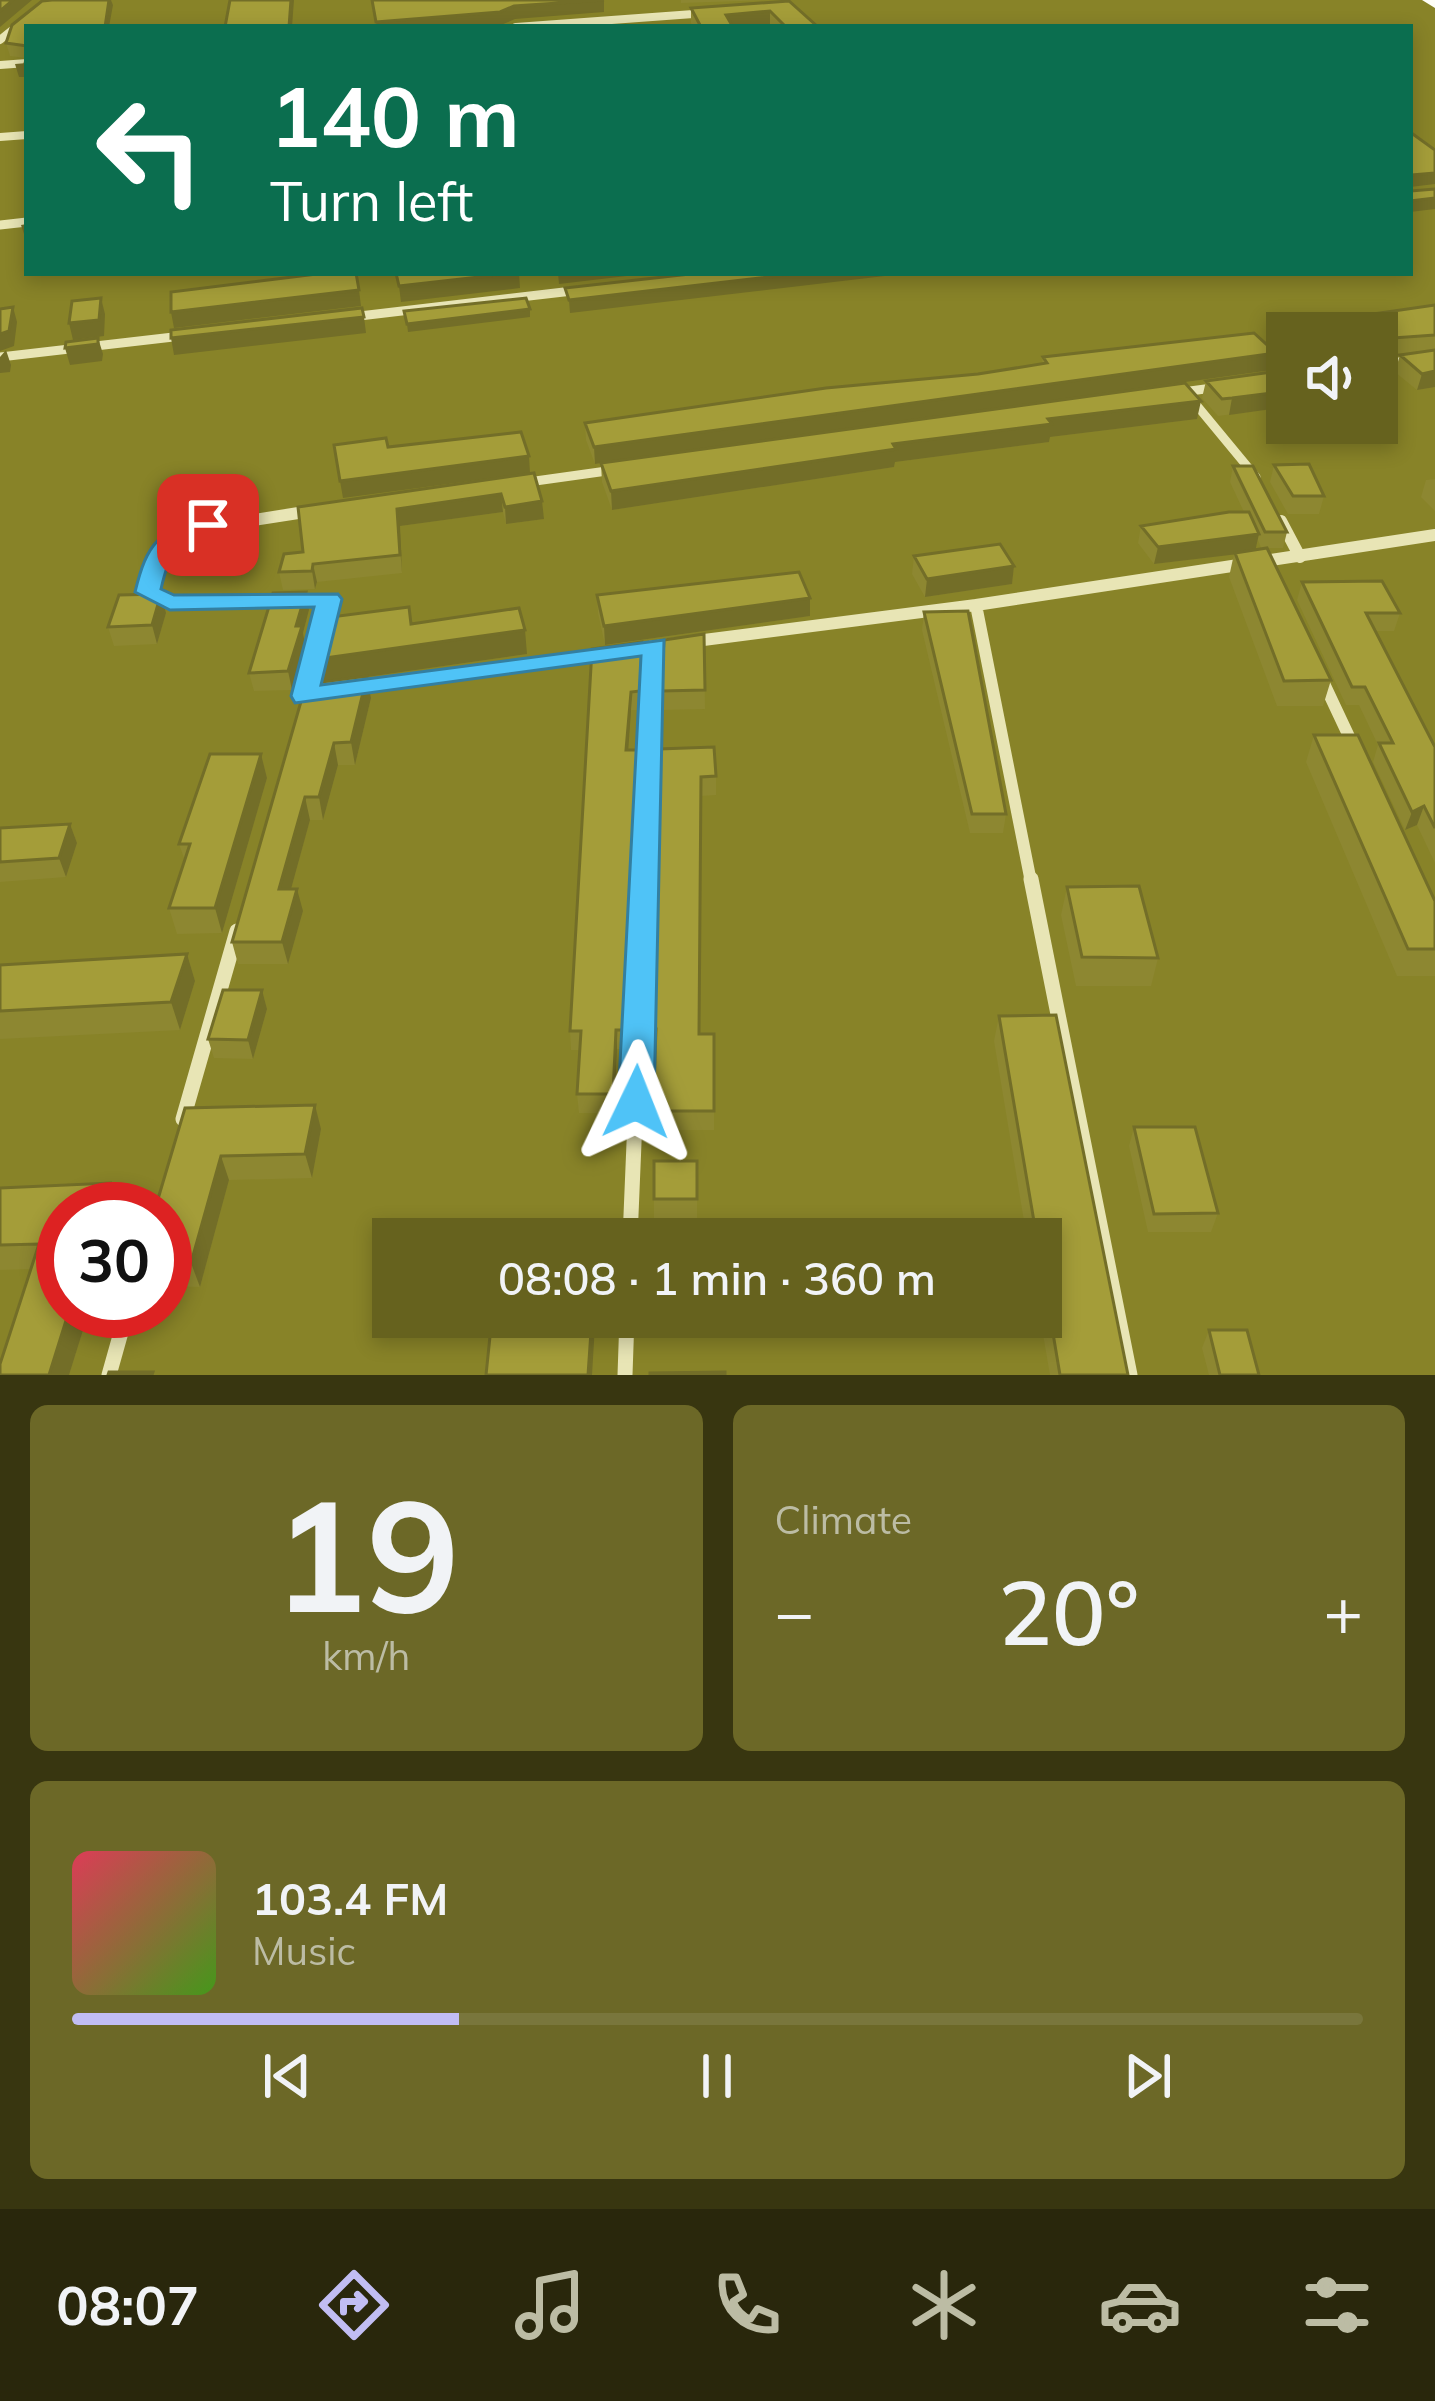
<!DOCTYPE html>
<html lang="en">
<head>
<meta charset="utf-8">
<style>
  body { margin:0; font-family:Mulish,sans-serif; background:#6c6827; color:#f1f3f6; height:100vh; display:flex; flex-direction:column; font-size:45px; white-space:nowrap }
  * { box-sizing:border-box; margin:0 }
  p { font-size:39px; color:#bcbca4 }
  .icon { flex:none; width:66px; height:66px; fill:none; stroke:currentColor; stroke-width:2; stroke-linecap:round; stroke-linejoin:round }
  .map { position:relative; height:1375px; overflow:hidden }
  .details { display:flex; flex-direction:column; gap:30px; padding:30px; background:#383610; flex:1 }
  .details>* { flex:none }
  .guide { position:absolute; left:24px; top:24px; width:1389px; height:252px; border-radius:0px; box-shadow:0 6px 18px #0003; background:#0b6e4f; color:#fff; overflow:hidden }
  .tools { position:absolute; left:1266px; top:312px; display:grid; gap:24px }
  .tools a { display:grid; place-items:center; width:132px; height:132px; border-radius:0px; background:#66621e; box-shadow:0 6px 18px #0003; font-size:60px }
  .speed { position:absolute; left:36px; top:1182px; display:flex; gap:24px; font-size:60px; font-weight:700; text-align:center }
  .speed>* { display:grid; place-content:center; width:156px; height:156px; border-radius:50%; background:#66621e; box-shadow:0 6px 18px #0003; line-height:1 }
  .speed .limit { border:18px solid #d22; background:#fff; color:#111 }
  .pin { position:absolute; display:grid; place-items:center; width:102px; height:102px; color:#fff; margin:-51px; border-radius:24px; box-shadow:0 6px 18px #0006 }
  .me { position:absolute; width:132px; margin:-66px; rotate:2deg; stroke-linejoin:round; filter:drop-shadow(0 0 9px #0008) }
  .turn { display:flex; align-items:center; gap:42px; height:252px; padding:0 48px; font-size:54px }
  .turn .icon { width:156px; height:156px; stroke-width:2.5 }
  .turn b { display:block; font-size:84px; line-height:102px }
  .big { font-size:90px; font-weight:600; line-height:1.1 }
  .details .card { flex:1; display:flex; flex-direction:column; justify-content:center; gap:18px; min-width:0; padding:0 42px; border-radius:18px; background:#6c6827 }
  .details .dial { align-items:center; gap:0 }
  .dial b { font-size:156px; line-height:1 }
  .song { display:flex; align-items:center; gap:36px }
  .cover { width:144px; height:144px; border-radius:18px; background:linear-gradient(135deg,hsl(350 70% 55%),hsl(100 70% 35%)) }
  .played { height:12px; border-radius:6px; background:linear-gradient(90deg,#c1bdf3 30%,#79763c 30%) }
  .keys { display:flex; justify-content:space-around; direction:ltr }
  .heat { display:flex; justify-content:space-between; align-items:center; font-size:66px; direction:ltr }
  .details .tiles { flex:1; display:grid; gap:30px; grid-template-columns:1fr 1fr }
  .card:last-child { grid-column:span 2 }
  .trip { position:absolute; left:372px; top:1218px; width:690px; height:120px; border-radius:0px; background:#66621e; box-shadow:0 6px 18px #0003; font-weight:600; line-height:120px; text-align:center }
  .menu { display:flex; height:192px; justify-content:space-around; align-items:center; background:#29270c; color:#bcbca4 }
  .menu .icon { width:84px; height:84px }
  .menu .current { color:#c1bdf3 }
  .menu b { font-size:54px; color:#f1f3f6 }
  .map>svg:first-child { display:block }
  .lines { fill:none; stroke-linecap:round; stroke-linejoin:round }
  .street-far3 { stroke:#e8e5b5; stroke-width:8 }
  .street-far2 { stroke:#e8e5b5; stroke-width:9 }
  .street-far1 { stroke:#e8e5b5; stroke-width:12 }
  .street { stroke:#e8e5b5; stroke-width:15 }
  .primary { fill:#fefef7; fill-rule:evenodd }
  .wall { fill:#8d8731 }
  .shaded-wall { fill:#736e28 }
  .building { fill:#a49d39; stroke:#736e28; stroke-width:3 }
  .route { fill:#4fc3f7; stroke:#337fa1; stroke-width:3 }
</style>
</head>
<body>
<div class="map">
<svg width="1435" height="1375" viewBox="0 0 1435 1375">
  <rect width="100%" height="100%" fill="#888328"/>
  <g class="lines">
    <path class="street-far3" d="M516,27L707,13
      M0,40L22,22
      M0,65L27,63
      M0,137L27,135"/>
    <path class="street-far2" d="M0,225L27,222
      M351,317L581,290
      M0,357L182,336
      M1377,365L1435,357
      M1175,393L1220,387
      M1189,396L1256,477
      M521,483L614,470"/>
    <path class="street-far1" d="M311,511L184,531L157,554L148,593L170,603L329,599L322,628
      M1281,521L1300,557
      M976,605L1031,882
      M626,650L976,605L1435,535
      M1321,677L1353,745
      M353,689L606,653
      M304,698L315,654
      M644,882L654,646"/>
    <path class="street" d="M1031,879L1130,1375
      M183,1119L237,931
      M630,1239L645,879
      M109,1375L127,1311
      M625,1375L627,1317"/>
    <path class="primary" d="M1422,0H1435V8Z"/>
  </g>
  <path class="wall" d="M52,0H111L113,5L27,27V77H19L25,58L10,56L6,43Z
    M681,0H772L681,3Z
    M789,1L818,27H693L691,23V8Z
    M1435,305V387L1417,390L1395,372L1400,355L1419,352L1388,354L1377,345V333L1362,331L1366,315Z
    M1043,357L1272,370L907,421L1197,419L1050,437L1049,442L895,462L894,467L612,510L602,482L601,464H595L586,440L585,423L978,374L1042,364Z
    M1206,381L1287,407L1218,416L1202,398Z
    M1274,465L1324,496L1319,514H1288L1270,482Z
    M1233,466L1287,532L1283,548H1261L1258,540L1255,550L1331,680L1323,706H1277L1229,577L1234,554L1154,564L1138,543L1141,526L1244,512L1230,482Z
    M534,473L544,519L506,524L503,512L400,526L402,573L317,582L315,589L283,590L279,572L303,552Z
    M1435,479V511L1421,497L1426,480Z
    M914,556L1014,566L1012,584L925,597L912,574Z
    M1302,582L1400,613L1394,631H1376L1435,747V863L1417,825L1405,830L1373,762L1378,745L1359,705H1346L1297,600Z
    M306,592L309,610L303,633L305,644L292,690L254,691L249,673Z
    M597,595L810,598V616L605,645L598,613Z
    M924,612L1006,814L1003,833H970L922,630Z
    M166,613L157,644L114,646L108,627Z
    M412,624L527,654L367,677L371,698L355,765H338L323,820H310L291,889L303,911L288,964H238L232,942L316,683L311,660Z
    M704,634L705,709L662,710L661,691Z
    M642,642L641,710H631L628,750H638V769L626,1049H617L614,1113H579L577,1094L580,1050H571L570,1031L592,649Z
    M1314,735L1435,901V976H1397L1306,762Z
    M659,749L716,776V795L701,796L699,1034H714V1130H654L655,1048H650L649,1029Z
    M261,754L267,778L222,933L177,934L169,908L185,861L179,844Z
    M70,824L77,843L66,877L0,882V828Z
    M1067,887L1158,958L1151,986H1076L1061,915Z
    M187,954L195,981L180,1030L0,1039V965Z
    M262,990L267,1009L253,1059L214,1058L208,1039Z
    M999,1016L1128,1375H1050L1040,1317L1041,1239H1027L994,1041Z
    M185,1108L321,1129L312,1178L229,1180L200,1287L165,1286V1209Z
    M1134,1127L1218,1213L1211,1232H1148L1129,1146Z
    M697,1161V1218H654V1199Z
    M0,1188L121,1208L69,1375H0L31,1269L0,1270Z
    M1209,1330L1259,1375H1209L1202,1348Z"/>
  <path class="shaded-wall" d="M13,0H32L0,27V11Z
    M109,0H111L113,5L109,27H105Z
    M291,0H294L292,27H289Z
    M604,0V12L515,19L501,25L473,27H377L376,22L514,6Z
    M770,11V26L726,27V15Z
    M27,63V77H19L15,64Z
    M1435,173V184L1410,187V178L1412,175Z
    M1435,198V209L1410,212V201Z
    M27,224V240H26L21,225Z
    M519,273L520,288L401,302L399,286Z
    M558,273H652L559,284Z
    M802,273H910L570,313L569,300Z
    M359,290L361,306L174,328L171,312Z
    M101,298L105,314L104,336L73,340L69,323Z
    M13,307L17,322L14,346L0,351V334Z
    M530,309V317L408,332L407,324Z
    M364,317L366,333L174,355L171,338Z
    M98,338L103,354L102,361L70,365L65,348Z
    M6,350L11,365L10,372L0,373V357Z
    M1276,353L1272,370L595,464L594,447Z
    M1435,371V387L1417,390L1422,374Z
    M1287,391V407L1229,415L1232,398Z
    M1201,401L1197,419L1050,437L1049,442L895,462L894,467L612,510L611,491L1048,419Z
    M529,456L530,473L343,498L340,481Z
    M501,494L503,512L400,526L402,573L397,509Z
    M542,501L544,519L506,524L505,507Z
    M1259,534L1255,552L1154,564L1158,547Z
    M313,564L317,582L315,589L312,571Z
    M1014,566L1012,584L925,597L927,579Z
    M306,592L309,610L303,633L305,644L292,690L288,671L296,626Z
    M161,594L166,613L157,644L152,625Z
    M810,598V616L605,645L604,626Z
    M525,630L527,654L367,677L371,698L355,765L351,742L316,684L311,660Z
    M631,692V710L627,769L626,750Z
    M334,743L338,765L323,820L319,797Z
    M638,750V769L626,1049L625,1030Z
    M261,754L267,778L222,933L215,908Z
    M305,797L310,820L285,911L279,889Z
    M1424,806L1417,825L1405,830L1412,812Z
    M70,824L77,843L66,877L59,858Z
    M297,889L303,911L288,964L282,942Z
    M187,954L195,981L180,1030L171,1002Z
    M262,990L267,1009L253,1059L248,1040Z
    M616,1030L617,1049L614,1113L613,1094Z
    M315,1105L321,1129L312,1178L305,1154Z
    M221,1156L229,1180L200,1287L191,1263Z
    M110,1183L121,1208V1209H102Z
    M69,1311H89L69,1375H49Z
    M592,1317H594L595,1325L592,1375H588Z"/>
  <path class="building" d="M0,0H13L0,11Z
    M52,0H109L105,27H27V46L6,43L12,25L42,1Z
    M230,0H291L289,27H225Z
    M372,0H604L514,6L500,12L376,22Z
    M789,1L818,27H786L770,11L726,15L733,27H701L691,8Z
    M1410,132L1435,150V173L1412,175L1410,178Z
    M1435,189V198L1410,201V190L1411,191Z
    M325,273H356L359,290L171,312V292Z
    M396,273H514L399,286Z
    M699,273H802L569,300L565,288Z
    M101,298L99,320L69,323L72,301Z
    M526,298L530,309L407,324L404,311Z
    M1435,305V335L1393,338L1366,315Z
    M13,307L9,331L0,334V309Z
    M362,308L364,317L171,338V330Z
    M1254,333L1276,353L594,447L585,423L826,388L978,374L1047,363L1043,357Z
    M98,338V344L65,348L66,342Z
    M1435,350V371L1422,374L1400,355Z
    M1287,370V391L1232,398L1222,399L1206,381Z
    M1185,383L1201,401L1048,419L1052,424L893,444L896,449L611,491L601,463Z
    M521,432L529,456L340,481L334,445L386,438L388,447Z
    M1309,464L1324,496H1293L1274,465Z
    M1233,466H1253L1287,532H1265Z
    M534,473L542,501L505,507L501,494L397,509L400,555L313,564L312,571L279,572L284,554L303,552L298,507Z
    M1229,512H1249L1259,534L1158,547L1141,526Z
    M1000,544L1014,566L927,579L914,556Z
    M1267,548L1331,680L1284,681L1235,553Z
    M799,572L810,598L604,626L597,595Z
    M1382,581L1400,613H1366L1435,747V828L1424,806L1412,812L1379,743H1393L1365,687H1352L1302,582Z
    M306,592L296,626H302L288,671L249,673L273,593Z
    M161,594L152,625L108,627L119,595Z
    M409,607L411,624L519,608L525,630L311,660L323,618Z
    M968,611L1006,814H972L924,612Z
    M704,634L705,690L661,691L664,640Z
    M642,642L640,691L631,692L626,750H638L625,1030H616L613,1094H577L581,1031H570L592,649Z
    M367,676L351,742L334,743L319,797H305L279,889H297L282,942H232L306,684Z
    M1314,735H1358L1435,901V949H1408Z
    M714,747L716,776L701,777L699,1034H714V1111H653L656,1029H649L659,749Z
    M210,754H261L215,908H169L190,844H179Z
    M70,824L59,858L0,862V828Z
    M1139,886L1158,958L1082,957L1067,887Z
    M187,954L171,1002L0,1011V965Z
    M223,990H262L248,1040L208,1039Z
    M1056,1015L1128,1375H1060L1041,1262V1239H1037L999,1016Z
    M315,1105L305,1154L221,1156L191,1263H165V1209H155L185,1108Z
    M1134,1127H1195L1218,1213L1154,1214Z
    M654,1161H697V1199H654Z
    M110,1183L102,1209H63V1311H69L49,1375H0V1364L39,1244L0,1245V1188Z
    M492,1317H592L588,1375H486Z
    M1209,1330H1247L1259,1375H1220Z
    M109,1372H153L152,1375H108Z
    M725,1372V1375H650V1373Z"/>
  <path class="route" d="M208,518L221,525C185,554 175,528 161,589L174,595L338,594L342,599L321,685L664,640L654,1102L649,1113L636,1117L623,1113L618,1102L641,656L295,703L291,696L314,607L170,610L135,592C147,543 158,530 208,518Z"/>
</svg>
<div class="tools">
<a><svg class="icon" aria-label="sound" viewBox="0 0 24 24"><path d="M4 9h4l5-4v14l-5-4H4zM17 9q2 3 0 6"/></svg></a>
</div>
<div class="speed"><div class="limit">30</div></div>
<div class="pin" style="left:208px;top:525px;background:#d93025"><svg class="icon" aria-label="arrive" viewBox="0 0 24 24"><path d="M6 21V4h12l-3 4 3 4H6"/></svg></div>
<svg class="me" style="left:636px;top:1102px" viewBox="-20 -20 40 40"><path d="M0-17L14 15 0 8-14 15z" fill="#4fc3f7" stroke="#fff" stroke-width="4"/></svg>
<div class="trip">08:08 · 1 min · 360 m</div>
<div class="guide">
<div class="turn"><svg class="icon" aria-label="left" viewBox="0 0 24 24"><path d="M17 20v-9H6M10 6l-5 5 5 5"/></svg><div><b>140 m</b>Turn left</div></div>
</div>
</div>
<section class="details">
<div class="tiles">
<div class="card dial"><b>19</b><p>km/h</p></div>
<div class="card"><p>Climate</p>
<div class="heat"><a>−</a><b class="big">20°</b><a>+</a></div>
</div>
<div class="card">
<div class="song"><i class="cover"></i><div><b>103.4 FM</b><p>Music</p></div></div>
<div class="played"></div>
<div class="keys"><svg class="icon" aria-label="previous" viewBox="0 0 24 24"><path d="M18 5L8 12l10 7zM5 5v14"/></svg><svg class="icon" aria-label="pause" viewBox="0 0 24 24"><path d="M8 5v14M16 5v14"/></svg><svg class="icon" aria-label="next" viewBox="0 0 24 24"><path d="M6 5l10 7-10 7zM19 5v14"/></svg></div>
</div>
</div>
</section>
<nav class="menu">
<b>08:07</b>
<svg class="icon current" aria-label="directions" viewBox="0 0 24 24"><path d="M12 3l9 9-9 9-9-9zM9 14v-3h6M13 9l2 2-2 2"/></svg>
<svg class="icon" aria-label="music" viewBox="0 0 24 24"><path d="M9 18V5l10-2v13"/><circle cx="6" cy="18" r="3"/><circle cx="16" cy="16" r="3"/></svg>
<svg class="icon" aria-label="phone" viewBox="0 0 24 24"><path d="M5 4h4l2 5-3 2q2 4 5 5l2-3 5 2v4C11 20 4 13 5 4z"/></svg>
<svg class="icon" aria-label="climate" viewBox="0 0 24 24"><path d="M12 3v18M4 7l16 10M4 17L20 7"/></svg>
<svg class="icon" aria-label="car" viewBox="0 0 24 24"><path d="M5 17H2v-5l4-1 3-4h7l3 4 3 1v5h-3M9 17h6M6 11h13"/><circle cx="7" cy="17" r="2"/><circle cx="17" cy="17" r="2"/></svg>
<svg class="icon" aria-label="filters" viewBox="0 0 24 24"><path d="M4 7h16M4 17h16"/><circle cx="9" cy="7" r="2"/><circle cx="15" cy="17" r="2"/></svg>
</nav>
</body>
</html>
